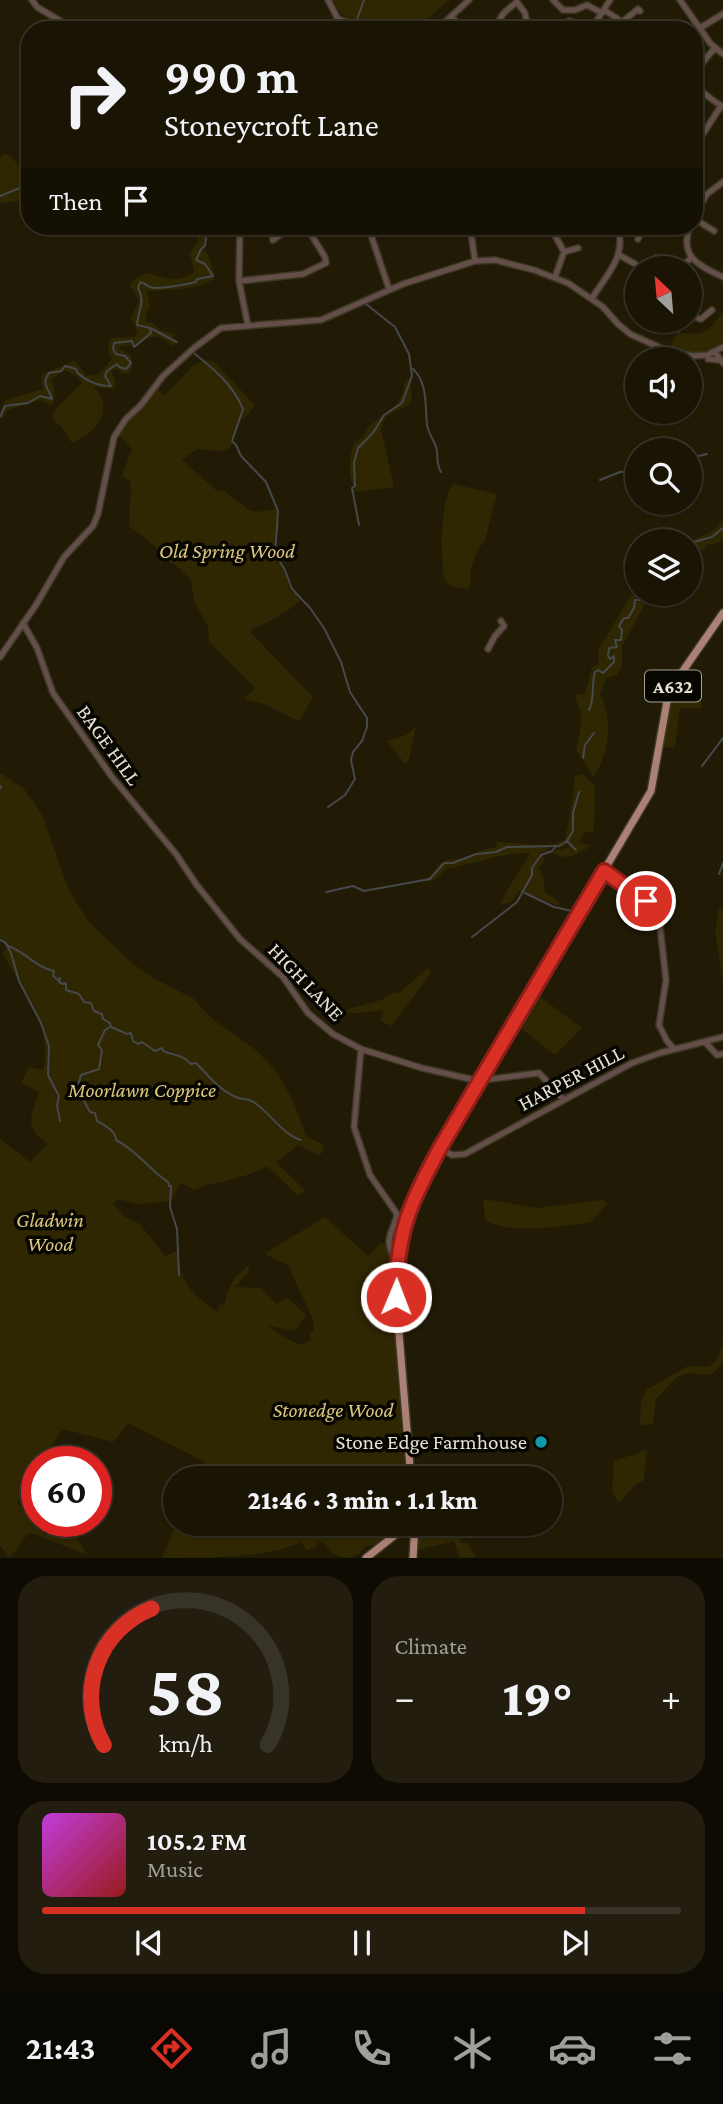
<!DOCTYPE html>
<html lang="en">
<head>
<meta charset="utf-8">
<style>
  body { margin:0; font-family:"Crimson Pro",serif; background:#221d0e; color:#f1f3f6; height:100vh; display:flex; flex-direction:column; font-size:26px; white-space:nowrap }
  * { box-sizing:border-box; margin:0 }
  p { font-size:23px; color:#9f9e9a }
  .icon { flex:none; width:38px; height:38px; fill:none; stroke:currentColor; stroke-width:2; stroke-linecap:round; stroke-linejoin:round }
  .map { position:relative; height:1558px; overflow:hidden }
  .side { display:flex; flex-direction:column; gap:18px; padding:18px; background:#0e0b02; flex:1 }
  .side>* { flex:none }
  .top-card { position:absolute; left:21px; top:21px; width:682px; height:214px; border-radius:28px; box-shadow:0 2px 5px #0004,0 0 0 2px #373326; background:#191404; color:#f1f3f6; overflow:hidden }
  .needle { width:46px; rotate:334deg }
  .controls { position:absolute; left:625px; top:256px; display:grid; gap:14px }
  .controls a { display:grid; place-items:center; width:77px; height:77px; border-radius:50%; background:#191404; box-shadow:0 2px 5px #0004,0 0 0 2px #373326; font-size:35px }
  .speed { position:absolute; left:21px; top:1446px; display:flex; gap:14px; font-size:35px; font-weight:700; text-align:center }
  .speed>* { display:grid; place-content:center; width:91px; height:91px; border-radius:50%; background:#191404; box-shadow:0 2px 5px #0004,0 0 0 2px #373326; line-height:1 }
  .speed .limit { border:10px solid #d22; background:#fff; color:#111 }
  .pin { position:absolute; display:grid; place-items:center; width:60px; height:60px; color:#fff; margin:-30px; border:4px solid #fff; border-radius:50%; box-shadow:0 2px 7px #0007 }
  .me { position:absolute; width:77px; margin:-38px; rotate:1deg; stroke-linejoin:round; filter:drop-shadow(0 0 5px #0008) }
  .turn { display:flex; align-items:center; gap:24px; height:147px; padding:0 28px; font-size:32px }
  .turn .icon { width:91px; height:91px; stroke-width:2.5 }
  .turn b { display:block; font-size:49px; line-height:60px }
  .then { display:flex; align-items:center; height:66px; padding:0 28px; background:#0003; gap:14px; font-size:26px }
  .big { font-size:52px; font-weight:800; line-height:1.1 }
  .side .tile { flex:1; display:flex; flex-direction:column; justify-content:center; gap:10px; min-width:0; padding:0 24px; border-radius:28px; background:#221d0e }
  .side .dial { align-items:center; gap:0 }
  .dial svg { height:182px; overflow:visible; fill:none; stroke:#373326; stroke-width:7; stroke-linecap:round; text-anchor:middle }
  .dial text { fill:#f1f3f6; stroke:none }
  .song { display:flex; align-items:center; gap:21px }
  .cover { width:84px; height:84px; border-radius:10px; background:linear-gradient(135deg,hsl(290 70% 55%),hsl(0 70% 35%)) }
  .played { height:7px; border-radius:4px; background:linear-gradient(90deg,#d93025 85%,#373326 85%) }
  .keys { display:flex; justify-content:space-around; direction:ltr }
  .heat { display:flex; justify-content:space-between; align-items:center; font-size:38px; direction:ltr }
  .side .tiles { flex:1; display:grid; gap:18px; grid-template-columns:1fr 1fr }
  .tile:last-child { grid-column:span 2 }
  .trip { position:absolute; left:163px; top:1466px; width:399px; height:70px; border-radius:35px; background:#191404; box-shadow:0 2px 5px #0004,0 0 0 2px #373326; font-weight:800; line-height:70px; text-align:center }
  .menu { display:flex; height:112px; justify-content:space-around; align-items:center; background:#0a0802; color:#9f9e9a }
  .menu .icon { width:49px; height:49px }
  .menu .selected { color:#d93025 }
  .menu b { font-size:32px; color:#f1f3f6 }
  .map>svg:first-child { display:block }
  .green { fill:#2f2602 }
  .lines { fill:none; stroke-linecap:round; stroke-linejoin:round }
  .stream { stroke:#45494c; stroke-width:2 }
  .minor-casing { stroke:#3c3723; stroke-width:8 }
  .major-casing { stroke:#3c3723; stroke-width:10 }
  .minor { stroke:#634e49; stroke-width:5 }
  .major { stroke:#ab8176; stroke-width:7 }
  .route-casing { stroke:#8d1f18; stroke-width:18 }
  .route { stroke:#d93025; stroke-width:12 }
  .culture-dot { fill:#0f9aa8; stroke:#080601; stroke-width:2.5 }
  .labels { text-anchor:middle; stroke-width:7; stroke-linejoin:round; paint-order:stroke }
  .shield { fill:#080601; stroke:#a3a095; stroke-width:2 }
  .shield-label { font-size:19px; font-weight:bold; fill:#e5e2d4 }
  .park-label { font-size:21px; font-style:italic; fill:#dac67e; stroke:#080601 }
  .street-label { font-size:21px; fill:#e5e2d4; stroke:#080601 }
  .poi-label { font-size:21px; fill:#e5e2d4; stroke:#080601; text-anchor:end }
</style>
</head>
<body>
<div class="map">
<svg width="723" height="1558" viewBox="0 0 723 1558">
  <rect width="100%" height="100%" fill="#211b06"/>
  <path class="green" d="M333,0H449L424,22L431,30H363C349,15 343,21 333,0Z
    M5,153C24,165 30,184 30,205L18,201L0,203V157Z
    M193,226H210L204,250L209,256L215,277C206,289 163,291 147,291L150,307L146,313L147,322H152L160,330L175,334L173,339L177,344L172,346C161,333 149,334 138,346H120L119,348L131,356L132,367L129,373H122L116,369L111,371L115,380V387L111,389L94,387C116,410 96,433 72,443L61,426L57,424L52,417L54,411L82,383L78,377L65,370L51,379L55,392L53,404L49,405L40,400L8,410L3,419L2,418L1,411L5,400L43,389L41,377L44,373L75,361L86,375C103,377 102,370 112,359C100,333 116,338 134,337L138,333L131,318L139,300L130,286L131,282L145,273C165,276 174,286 194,272L190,253L198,241Z
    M723,311V343C708,355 690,354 672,349L670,345L678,332C704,337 709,332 723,311Z
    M207,360L214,362L255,405L250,413L241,420L230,448L220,451L197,449L182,460L216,490L224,491L249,510L256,512L276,509C282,525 277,540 273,555L286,573L290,591L298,595L300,601C286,613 267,623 250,630L251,633L313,697L299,721L264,704L244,699L255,688L209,642L208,627L195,603L190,579L177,566L165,559L156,547L129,526C128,511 133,495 130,481L122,476L132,448L119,436L128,420L156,387L164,396L194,365Z
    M410,378L412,397L409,405L386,416L381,429L394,487L354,492L350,474V458L354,444L363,437L369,426L397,404L402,395L405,382Z
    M453,484L497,494L485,540L477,551L471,568L470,585L467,589L451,586L444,579C441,556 439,503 453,484Z
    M723,520V540L715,544H708L703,550H693L690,553V541H684C700,540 713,532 723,520Z
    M637,585V593H651L622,647V668L617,675L606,678L600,694C613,719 610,754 593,777L576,749C580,731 586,716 575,699L577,694H585L592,667L599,664L598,651Z
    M690,668L701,699V708H680L675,747L663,748L672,696Z
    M416,727L409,759L405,764L387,741L404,736Z
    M0,773L24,789L33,801L43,817L69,891L89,922L132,963L155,979L194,999L211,1018L257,1051L277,1072L293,1101L306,1136L324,1145L322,1153L318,1155L298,1145L280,1160L275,1161L306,1191L298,1196L267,1166C245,1180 218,1180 194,1190L181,1183L171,1201L139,1204L117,1199L113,1204L125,1217L140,1224L165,1256L177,1251C182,1285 190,1292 217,1312L220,1304L224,1305C229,1287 233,1275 250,1265L247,1274L235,1287L260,1288L276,1304L288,1298L306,1315L295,1331L268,1326L287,1339L301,1345L311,1339L309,1333L314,1330V1322L288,1265L264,1254L325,1217L368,1256L381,1243L386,1245L392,1256L396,1347L408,1479H198L205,1462L128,1423L113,1442L62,1429L43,1461H37V1471L17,1504L37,1513V1521H58L77,1539L88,1555L29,1532L10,1558L0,1546V1139L30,1162L48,1144C23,1129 31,1116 39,1092L21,1083L29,1067L43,1070C53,1027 25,990 3,955L7,945L0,939Z
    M583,774L595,786L594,831L584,833L579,842L591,846C574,855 570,862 551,852L569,847L568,844L557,849L549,845L565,840L572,803L575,776Z
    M497,842L546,845L548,851L541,852L545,861L538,868L543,875L545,892L559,901L560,907L534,896L532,898L519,891L510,903L499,904L530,853C501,852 474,865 445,869L438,878L428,882L425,879C433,875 435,868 441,863C449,857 455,860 463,858C475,855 484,848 496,847Z
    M719,908L723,910V981L715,932Z
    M428,968L431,973L391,1026L381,1021L383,1010L359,1013H334L381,1000L393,993L400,992Z
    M536,994L582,1028L555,1055L518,1026Z
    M483,1199L537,1208L602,1200L608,1203L591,1222C566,1226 504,1236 485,1219Z
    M723,1338V1363L711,1375L689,1373L677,1377L656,1399L653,1424L640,1425L641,1402L646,1390L688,1366L709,1367C719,1359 722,1350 723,1338Z
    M647,1450L644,1480L634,1486L619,1503L612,1492L614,1461Z
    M176,1524H402L376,1544L365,1547L358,1555L346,1558L333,1553L323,1542L317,1541L316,1547L307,1550L301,1542C269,1558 203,1558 162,1558Z
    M436,1524H457L461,1531L460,1543H467L476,1557L460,1558L454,1541L417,1550L419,1527Z"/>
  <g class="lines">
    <path class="stream" d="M353,30L364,0
      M0,196L20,188L30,191
      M150,328L177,342
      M195,354C215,370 233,385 243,409L232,441L236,445L241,456L266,482L278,511L275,554L285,570L292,589L310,608L324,628L341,662L350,692L367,718V727L362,741L353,752L351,760L355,779L345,795L328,807
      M413,369C428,383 425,406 427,425C428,434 436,442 437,451C438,460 436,463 441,472
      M0,417L5,406L28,403L40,396L52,399C49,389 41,384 49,373L61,371L65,366L76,369L77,372C86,381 98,386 111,386L105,376L107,371L117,364L119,367L126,369L131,363L125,356L116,354L113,349L114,343L132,341L134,347L151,333L150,328L137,325C138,310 146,302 138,288L140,282C144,283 146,285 150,287C158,290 187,284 196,282L197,279L213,276L205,264L196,260L201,249L205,246L206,238L202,226
      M690,458L707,454
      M600,480L620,472H637
      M359,525L352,488L355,486L354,463L358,448L373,433L384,415L402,403L412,376L409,354L395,327L366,304
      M690,543L712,537L723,528
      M589,710C595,699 591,685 595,672L598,670L603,673L614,662V656L610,659L608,656L609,648L617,647L615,640H621L622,630L619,626L624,618H628L634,608L635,600H640V593
      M583,758L585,745L594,733
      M702,766L723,738
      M0,786L1,788
      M567,841L576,850
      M719,874L723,863
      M326,892L353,886L364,891L430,879L444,863H453L476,854L496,852L507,847L559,846L567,841L573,831V813L579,792
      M525,893L554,907L576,912
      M472,937L517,902L532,875V868L541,855L552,851L556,846
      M0,940L6,943L11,953L19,981L41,1023L49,1046L48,1075L59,1096L57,1106L60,1121
      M6,945C25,951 36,968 54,971L53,976L58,980L60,978L59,982L63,984L66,983V990L79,994L84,1002L91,1003L94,1011L102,1014L103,1019L110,1023L111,1027L127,1034L131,1033L133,1041L138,1044L142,1042L155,1051L162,1048L163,1051C175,1056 182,1054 191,1064L196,1063C208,1075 219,1090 236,1097C242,1100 249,1098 255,1103C270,1113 283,1135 301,1140
      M110,1027L105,1030L98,1045L102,1050L99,1069L81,1075L77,1089L78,1096L84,1101L90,1112L95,1113L97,1121C104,1125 116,1131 116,1140C138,1151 149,1170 168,1182L169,1186H171L170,1207L177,1229L179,1275"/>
    <defs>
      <path id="minor" d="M32,0L37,7L67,25
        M328,0L338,19L350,23L359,30
        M553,0L563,10H575L587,5L602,13
        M680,0L710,43L723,54
        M517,2L525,13L528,30
        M604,10L618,19L627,30
        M452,17L462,30
        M446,21L469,0
        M622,22L638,9L640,11
        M567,23L569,21L576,23
        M700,28L723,14
        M498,30C497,16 507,10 517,2
        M591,30L610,0
        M659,30L662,28L660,25
        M715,48C688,78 688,84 723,107
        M695,146L721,106
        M695,214L707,194L723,182
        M695,219L714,231
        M240,226L239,281L248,326
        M368,226L389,289
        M470,226L475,261
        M550,226L564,252L555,277
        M637,226L640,234L638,239
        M690,226C679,257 698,265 723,277
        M279,234L273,237V240L293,226
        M564,252L578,248
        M619,255L637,265
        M656,258L666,268
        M680,268L691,258
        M239,281L303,274L326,263L325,257L306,226
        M592,298C607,275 628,254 617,226
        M690,316L701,319L712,310
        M715,352L723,363
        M708,359L719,360
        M23,623L37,648L53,693L112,777L176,854L196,884L240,939L283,977L308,1013L333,1034L361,1049L422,1068L479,1081
        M488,649L495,636L504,626L501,621
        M0,657L36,605L64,557L93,526L98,514L114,437L126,419L141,405L163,376L194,348L221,328L321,320L403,284L475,261L495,260L534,270L568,283L603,307L618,324L630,334L663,349L692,356L707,355L723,347
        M604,871L646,902L659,918L666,980L659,1025L667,1041L674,1049
        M705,1042L717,1055L723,1054
        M361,1049L354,1127L370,1175L397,1214C395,1227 384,1239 392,1253L397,1255
        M482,1077L491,1079L539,1073L563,1099
        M440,1148L452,1155L465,1154L632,1063L660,1053L723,1037"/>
      <path id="major" d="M411,1479L396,1297V1261L406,1215L440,1148L651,791L668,696L678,678L723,613
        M366,1558L409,1524
        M413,1558L415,1524"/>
    </defs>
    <use href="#minor" class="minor-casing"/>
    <use href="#major" class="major-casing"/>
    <use href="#minor" class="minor"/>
    <use href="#major" class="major"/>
  </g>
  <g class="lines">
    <defs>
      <path id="route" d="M396,1297C397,1231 409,1206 440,1148L604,871L646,901"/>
    </defs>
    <use href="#route" class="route-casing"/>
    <use href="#route" class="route"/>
  </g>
  <circle class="culture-dot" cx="541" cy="1442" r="7"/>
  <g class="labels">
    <rect class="shield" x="645" y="670.5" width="56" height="31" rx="5"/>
    <g class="shield-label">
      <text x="673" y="693">A632</text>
    </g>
    <g class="park-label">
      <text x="227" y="558">Old Spring Wood</text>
      <text x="142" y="1097">Moorlawn Coppice</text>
      <text x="50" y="1227">Gladwin<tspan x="50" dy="24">Wood</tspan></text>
      <text x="333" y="1417">Stonedge Wood</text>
    </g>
    <g class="street-label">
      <text transform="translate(109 745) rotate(54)" y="7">BAGE HILL</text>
      <text transform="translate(306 982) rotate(46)" y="7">HIGH LANE</text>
      <text transform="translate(571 1078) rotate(-28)" y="7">HARPER HILL</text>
    </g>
    <g class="poi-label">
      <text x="527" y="1449">Stone Edge Farmhouse</text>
    </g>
  </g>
</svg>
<div class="controls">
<a><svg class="needle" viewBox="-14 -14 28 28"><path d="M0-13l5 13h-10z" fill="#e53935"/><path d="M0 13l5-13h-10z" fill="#9f9e9a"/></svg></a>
<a><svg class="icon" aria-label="sound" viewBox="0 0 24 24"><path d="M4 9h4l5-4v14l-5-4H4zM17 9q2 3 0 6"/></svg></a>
<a><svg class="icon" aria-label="search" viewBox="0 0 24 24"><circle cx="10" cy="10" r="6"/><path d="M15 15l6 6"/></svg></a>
<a><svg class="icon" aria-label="layers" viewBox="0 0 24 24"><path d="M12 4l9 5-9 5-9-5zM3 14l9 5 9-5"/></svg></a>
</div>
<div class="speed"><div class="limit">60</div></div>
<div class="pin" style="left:646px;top:901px;background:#d93025"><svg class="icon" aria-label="arrive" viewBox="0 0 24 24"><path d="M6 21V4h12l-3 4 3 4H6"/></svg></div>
<svg class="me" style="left:396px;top:1297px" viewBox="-20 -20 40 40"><circle r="17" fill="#d93025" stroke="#fff" stroke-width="3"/><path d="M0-11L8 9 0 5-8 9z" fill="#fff"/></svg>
<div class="trip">21:46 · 3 min · 1.1 km</div>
<div class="top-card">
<div class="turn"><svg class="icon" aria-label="right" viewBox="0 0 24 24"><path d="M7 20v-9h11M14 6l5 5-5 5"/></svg><div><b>990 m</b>Stoneycroft Lane</div></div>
<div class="then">Then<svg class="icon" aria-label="arrive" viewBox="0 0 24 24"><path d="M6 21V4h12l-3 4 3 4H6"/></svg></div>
</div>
</div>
<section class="side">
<div class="tiles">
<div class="tile dial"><svg viewBox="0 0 100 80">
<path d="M14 69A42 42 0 1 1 86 69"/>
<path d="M14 69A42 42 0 0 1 35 9" stroke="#d93025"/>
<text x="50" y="56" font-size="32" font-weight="700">58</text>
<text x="50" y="72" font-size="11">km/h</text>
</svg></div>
<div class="tile"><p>Climate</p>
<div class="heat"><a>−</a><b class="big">19°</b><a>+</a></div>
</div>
<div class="tile">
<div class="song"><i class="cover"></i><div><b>105.2 FM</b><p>Music</p></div></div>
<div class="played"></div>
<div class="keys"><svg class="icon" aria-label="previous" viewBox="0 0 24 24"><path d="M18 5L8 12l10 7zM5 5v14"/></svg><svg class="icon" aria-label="pause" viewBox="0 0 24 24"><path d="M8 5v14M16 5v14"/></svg><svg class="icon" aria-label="next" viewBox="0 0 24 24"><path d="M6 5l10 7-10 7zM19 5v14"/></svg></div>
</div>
</div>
</section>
<nav class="menu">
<b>21:43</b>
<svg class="icon selected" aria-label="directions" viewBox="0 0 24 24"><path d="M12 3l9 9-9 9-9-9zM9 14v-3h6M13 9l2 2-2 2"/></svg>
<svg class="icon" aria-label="music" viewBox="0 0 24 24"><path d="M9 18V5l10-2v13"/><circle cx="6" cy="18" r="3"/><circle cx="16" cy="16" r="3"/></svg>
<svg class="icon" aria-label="phone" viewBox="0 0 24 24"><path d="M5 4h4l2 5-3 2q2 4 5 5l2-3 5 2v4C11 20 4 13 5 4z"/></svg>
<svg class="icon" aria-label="climate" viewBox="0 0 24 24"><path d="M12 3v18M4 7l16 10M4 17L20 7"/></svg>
<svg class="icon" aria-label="car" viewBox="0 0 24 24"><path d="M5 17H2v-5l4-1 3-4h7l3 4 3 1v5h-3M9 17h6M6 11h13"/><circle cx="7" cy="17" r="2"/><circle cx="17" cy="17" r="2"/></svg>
<svg class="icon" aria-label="filters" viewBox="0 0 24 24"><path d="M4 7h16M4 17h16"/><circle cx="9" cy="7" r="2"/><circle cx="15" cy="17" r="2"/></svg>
</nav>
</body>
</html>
